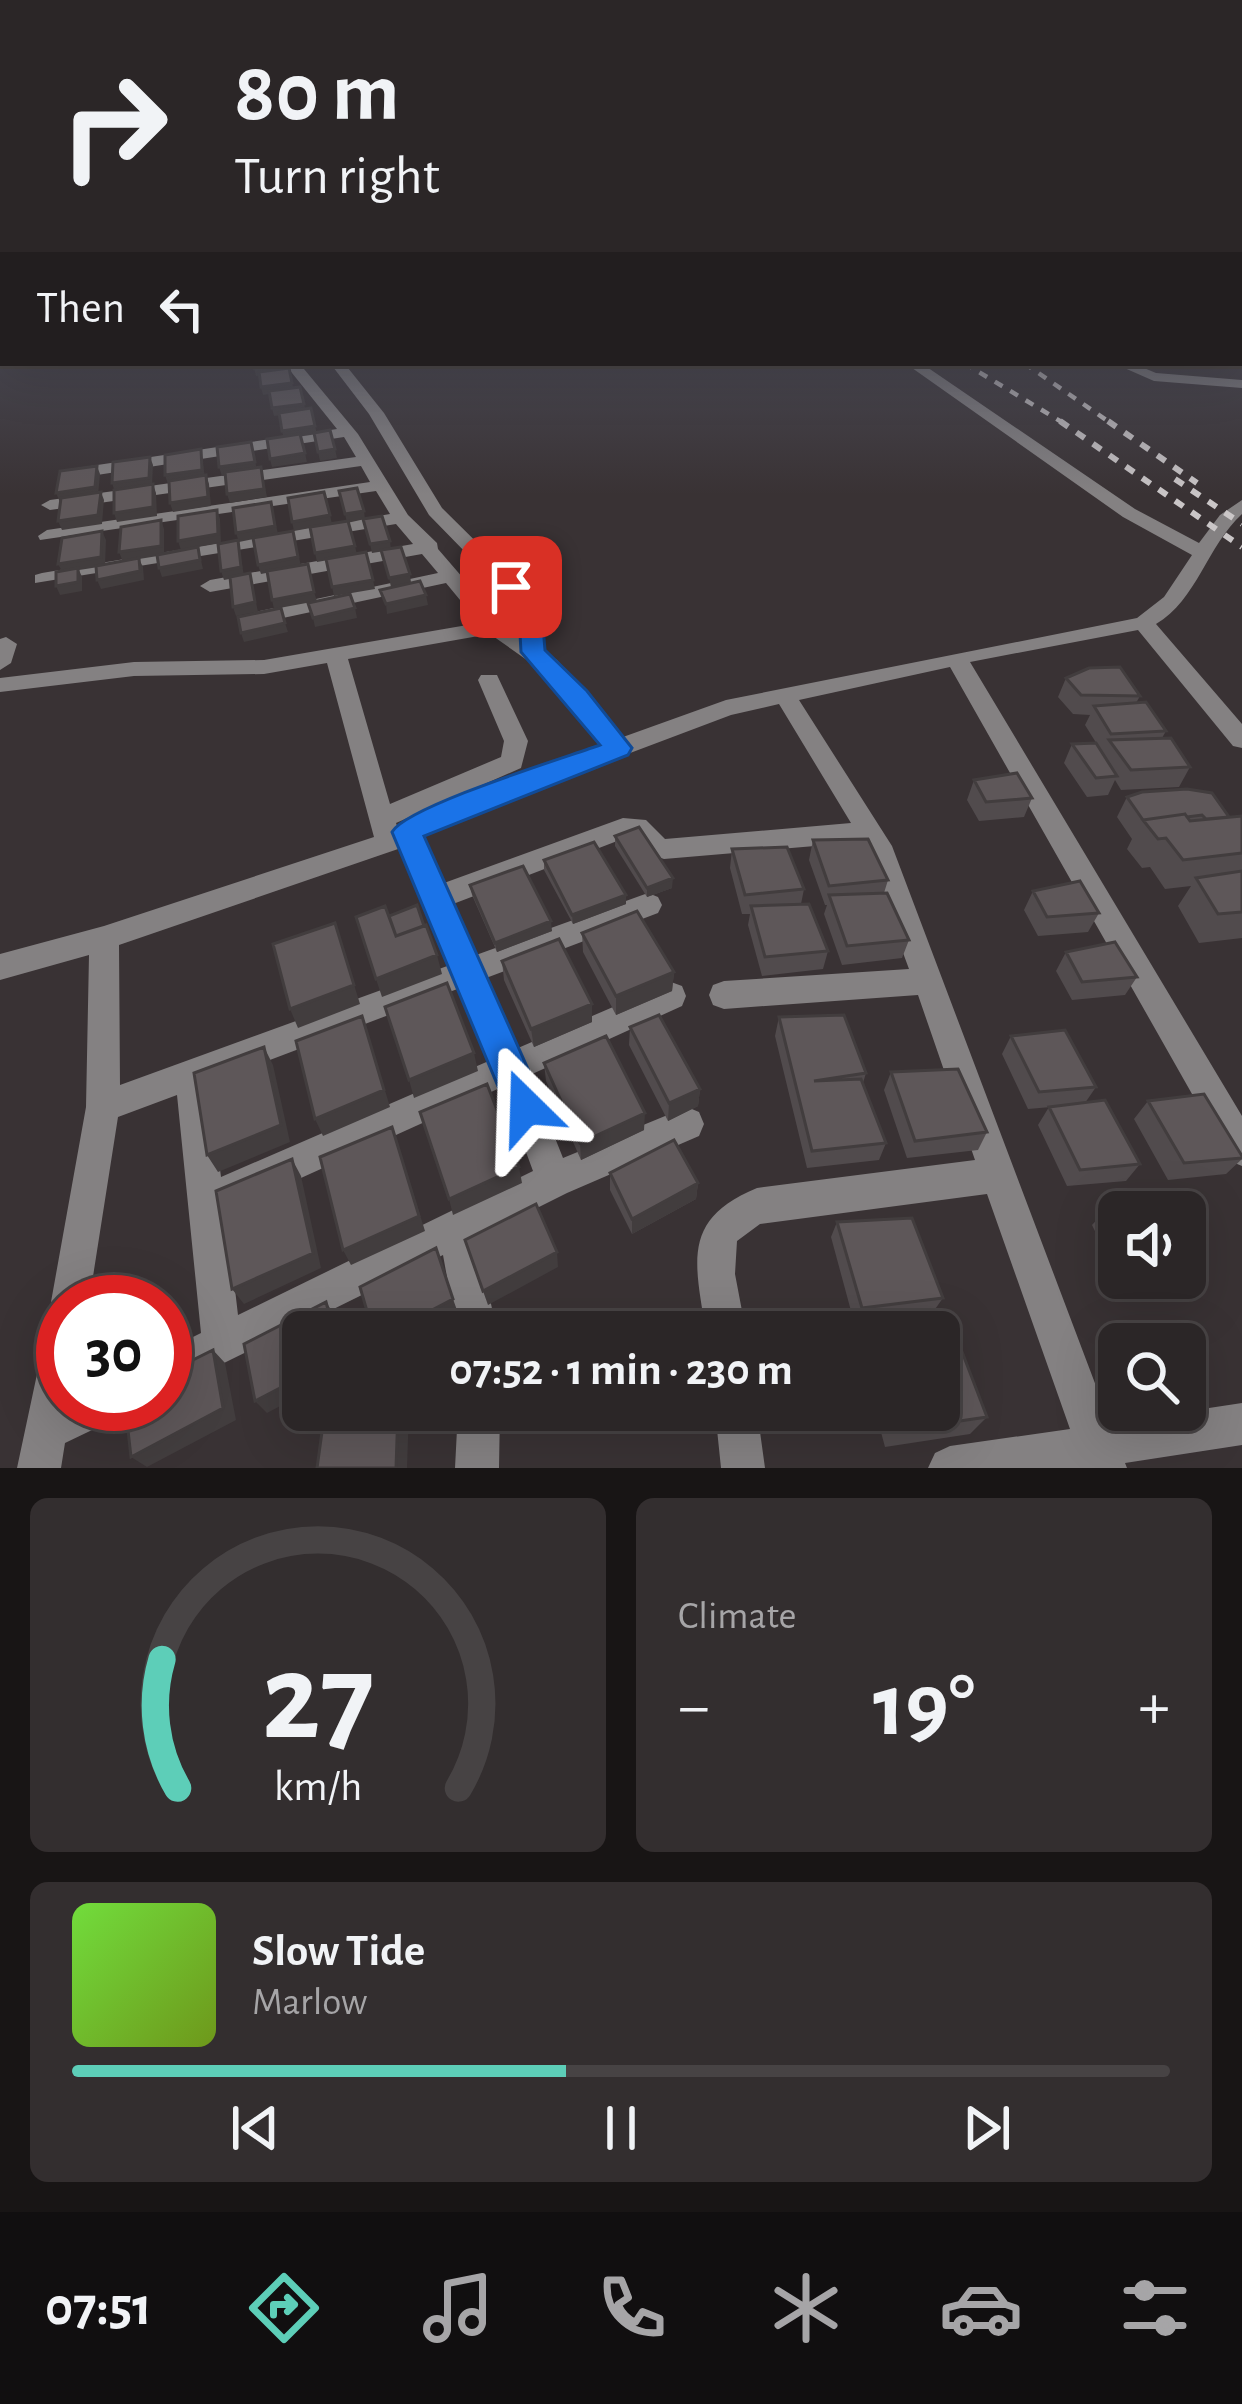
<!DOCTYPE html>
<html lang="en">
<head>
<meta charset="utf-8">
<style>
  body { margin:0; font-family:"Alegreya Sans",sans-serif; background:#332e2f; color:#f1f3f6; height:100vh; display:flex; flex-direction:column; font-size:45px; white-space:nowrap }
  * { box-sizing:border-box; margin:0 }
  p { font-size:39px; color:#a6a5a7 }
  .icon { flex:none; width:66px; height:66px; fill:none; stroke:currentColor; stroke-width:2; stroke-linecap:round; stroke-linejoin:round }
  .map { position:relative; height:1468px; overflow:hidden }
  .side { display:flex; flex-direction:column; gap:30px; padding:30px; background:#181515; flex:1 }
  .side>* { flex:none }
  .guide { position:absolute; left:0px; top:0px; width:1242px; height:366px; box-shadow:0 12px 48px #0002,0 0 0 3px #474344; background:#2b2627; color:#f1f3f6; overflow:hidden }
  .fabs { position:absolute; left:1098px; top:1191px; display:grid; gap:24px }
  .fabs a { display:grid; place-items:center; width:108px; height:108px; border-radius:18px; background:#2b2627; box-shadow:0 12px 48px #0002,0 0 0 3px #474344; font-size:60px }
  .speed { position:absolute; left:36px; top:1275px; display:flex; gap:24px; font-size:60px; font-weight:700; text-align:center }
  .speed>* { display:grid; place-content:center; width:156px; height:156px; border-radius:50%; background:#2b2627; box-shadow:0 12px 48px #0002,0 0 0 3px #474344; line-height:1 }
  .speed .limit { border:18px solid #d22; background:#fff; color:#111 }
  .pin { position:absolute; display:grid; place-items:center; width:102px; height:102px; color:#fff; margin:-51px; border-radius:24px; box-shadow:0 6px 18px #0006 }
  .me { position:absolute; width:132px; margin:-66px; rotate:338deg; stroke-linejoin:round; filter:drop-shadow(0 0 9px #0008) }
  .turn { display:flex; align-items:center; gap:42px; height:252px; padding:0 36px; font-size:54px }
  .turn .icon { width:156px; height:156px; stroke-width:2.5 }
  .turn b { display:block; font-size:84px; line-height:102px }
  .then { display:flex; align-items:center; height:114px; padding:0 36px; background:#0003; gap:24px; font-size:45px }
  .big { font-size:90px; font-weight:700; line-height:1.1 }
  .side .card { flex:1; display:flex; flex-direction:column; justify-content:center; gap:18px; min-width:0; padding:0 42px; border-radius:18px; background:#332e2f }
  .side .dial { align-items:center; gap:0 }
  .dial svg { height:312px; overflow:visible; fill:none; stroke:#474344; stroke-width:7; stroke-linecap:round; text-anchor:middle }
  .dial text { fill:#f1f3f6; stroke:none }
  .song { display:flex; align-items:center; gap:36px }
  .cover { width:144px; height:144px; border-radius:18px; background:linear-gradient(135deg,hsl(100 70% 55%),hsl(80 70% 35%)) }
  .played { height:12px; border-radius:6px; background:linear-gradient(90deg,#5dceb8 45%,#474344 45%) }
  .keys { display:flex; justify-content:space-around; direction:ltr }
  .heat { display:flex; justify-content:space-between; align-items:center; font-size:66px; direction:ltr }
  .side .tiles { flex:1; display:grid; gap:30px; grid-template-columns:1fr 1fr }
  .card:last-child { grid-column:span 2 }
  .trip { position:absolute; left:282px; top:1311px; width:678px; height:120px; border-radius:18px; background:#2b2627; box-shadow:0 12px 48px #0002,0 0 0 3px #474344; font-weight:700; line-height:120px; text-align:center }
  .dock { display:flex; height:192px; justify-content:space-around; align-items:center; background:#110f10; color:#a6a5a7 }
  .dock .icon { width:84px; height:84px }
  .dock .selected { color:#5dceb8 }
  .dock b { font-size:54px; color:#f1f3f6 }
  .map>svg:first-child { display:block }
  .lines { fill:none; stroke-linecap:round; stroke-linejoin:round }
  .minor { fill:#848182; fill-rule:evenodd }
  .rail-far1 { stroke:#cac6c7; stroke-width:4.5; stroke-dasharray:9 9; stroke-linecap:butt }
  .rail { stroke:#cac6c7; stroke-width:6; stroke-dasharray:10 10; stroke-linecap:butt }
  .wall { fill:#514b4d }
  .shaded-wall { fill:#423d3e }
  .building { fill:#5e5759; stroke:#423d3e; stroke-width:3 }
  .route { fill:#1a73e8; stroke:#114b97; stroke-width:3 }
</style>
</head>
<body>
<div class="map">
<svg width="1242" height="1468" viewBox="0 0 1242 1468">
  <rect width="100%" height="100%" fill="#393234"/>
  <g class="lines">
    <path class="minor" d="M1239,331L1242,332V343L1239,342Z
      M284,363H299L358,434L408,515L437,543L438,549L501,622L523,637L515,603L429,515L369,414L330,363H344L384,413L442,508L532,597L545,629L544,651L557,660L623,737L726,700L1137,618L1164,597L1192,555L1123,517L905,363H921L1135,509L1199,543L1220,515L1242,500V514C1207,546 1197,600 1156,624L1242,724V748L1233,746L1138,630L970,662L1242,1116V1166L1230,1161L950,667L799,700L892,846L1110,1423L1242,1403V1445L1125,1463L1127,1468H928L935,1453L950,1446L1070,1429L987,1194L760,1224L737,1241L735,1274L746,1332H706C695,1263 681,1219 757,1188L975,1160L918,995L724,1009L713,1005L709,995L713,985L724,981L909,969L862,842L664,859L641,851L630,837L625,838L453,904L476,955L648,893L658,897L662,905L658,913L486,978L518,1048L671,982L682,986L686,996L682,1006L530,1075L563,1158L687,1107L699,1112L704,1124L699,1136L567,1193L477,1238L497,1332H457L443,1255L165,1392V1351L201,1333L177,1095L118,1117L89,1302H63V1319L56,1316L51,1302L86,1107L89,955L0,980V954L104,926L374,837L327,663L264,674L134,676L0,692V678L134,662L264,660L479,623L446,583L255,624L245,618L255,612L438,573L422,554L210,592L200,586L210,580L413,544L396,524L35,583V575L42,573L390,514L376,491L40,540L38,536L47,530L370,482L361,466L50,510L41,505L50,500L356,457L344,437L84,477L75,472L84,467L337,429ZM490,634L541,670L602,745L445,802L397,826L396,823L521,768L528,741L497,675H481L478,680L504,741L501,757L390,804L348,659ZM779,704L851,823L665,839L646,820L623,818L444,883L422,837L463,816L731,715ZM401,848L450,965L120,1085L119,945ZM460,988L491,1060L221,1177L209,1083ZM502,1087L533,1171L238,1315L226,1212Z
      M1113,363H1132L1156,373L1242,380V388L1154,381Z
      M6,637L17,644L11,663L0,670V639Z
      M63,1326V1404H121L115,1419L65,1443L61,1468H17L43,1346L49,1332Z
      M458,1410H500L499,1468H455Z
      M715,1410H757L765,1468H721Z"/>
    <path class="rail-far1" d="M964,363L1065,424
      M1024,363L1112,424"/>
    <path class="rail" d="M1060,421L1242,547
      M1108,421L1197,483
      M1175,479L1242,524"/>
  </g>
  <path class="wall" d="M1239,289H1242V319L1239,314Z
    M1066,678L1140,696L1136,703L1166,731L1162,738L1190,767L1179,787L1121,790L1115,780L1108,795L1087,797L1064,763L1072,744L1100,749L1085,725L1090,715L1073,714L1058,697Z
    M974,780L1032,798L1024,817L979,821L967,800Z
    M1127,797L1229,817L1242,816V938L1199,943L1178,906L1191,886L1165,889L1150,867L1142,868L1127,849L1132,839L1117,817Z
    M615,836L672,888L647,897L615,846Z
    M813,840L888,880L884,893L909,940L902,958L842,965L824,914L827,905H825L809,860Z
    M732,849L804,889L801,904L828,951L823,969L762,976L748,925L750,914H742L730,868Z
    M544,860L626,904L573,924L544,870Z
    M470,885L552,931L497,952L472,895Z
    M1033,891L1099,913L1088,932L1038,936L1024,910Z
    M582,933L674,972L672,991L616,1015L583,952Z
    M1066,952L1137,977L1125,995L1072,1000L1056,971Z
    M502,961L592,1004V1022L534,1047L504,980Z
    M779,1017L866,1073L863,1083L886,1143L879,1160L807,1168L775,1036Z
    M630,1027L700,1089L698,1106L668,1121L629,1045Z
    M1011,1036L1096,1087L1085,1103L1140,1164L1126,1181L1067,1186L1038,1125L1049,1107H1051L1028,1109L1002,1054Z
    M544,1063L644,1130L581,1160L546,1081Z
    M891,1072L987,1132L978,1150L907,1158L884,1090Z
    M1148,1101L1242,1156V1159L1226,1174L1168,1180L1134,1119Z
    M610,1173L698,1183L696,1199L632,1234L610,1190Z
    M1106,1210L1119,1212V1278L1207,1276L1190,1291L1127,1297L1092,1225Z
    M837,1222L943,1298L933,1312L854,1322L831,1237Z
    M951,1323L987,1417L970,1434L885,1447L875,1410H939V1332H866L869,1326Z"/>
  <path class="shaded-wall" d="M284,364L286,372L256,376L254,368Z
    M292,383L294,391L263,395L261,387Z
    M304,404L306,412L274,416L272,408Z
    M315,426L317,434L284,439L282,431Z
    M251,442L257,470L222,476L219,467Z
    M201,449L205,478L168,484L165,475Z
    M335,449L337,458L320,461L318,452Z
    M305,453L307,462L272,467L270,459Z
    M150,457L153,465L152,486L115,492L112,483Z
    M97,466L100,474L98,496L60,502L56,493Z
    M261,467L267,497L230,503L227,494Z
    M206,475L209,484L211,506L173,512L170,503Z
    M153,484L156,493L157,516L117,522L114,513Z
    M101,492L104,500L102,524L62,530L58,521Z
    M271,502L278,534L239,542L236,533Z
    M217,510L220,519L221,543L198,547L203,569L162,577L159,568L181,550L178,541Z
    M364,511L365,519L347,523L345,514Z
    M330,515L332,524L294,531L292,522Z
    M161,520L164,529V555L139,559L143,567L144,580L101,589L97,580L123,562L119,552Z
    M102,531L106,540L105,566L79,570L82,577V591L60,595L56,586L63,573L58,564Z
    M293,531L301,566L261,574L258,565Z
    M238,540L244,576L224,580L221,571Z
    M390,541L391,550L372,553L370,544Z
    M355,546L357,555L317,562L315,553Z
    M250,573L258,612L236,616L233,607Z
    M410,574L411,583L391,587L389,578Z
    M373,580L375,589L334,596L332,587Z
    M314,592L317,601L274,609L272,600Z
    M426,595L428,605L387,614L386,604Z
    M355,608L357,618L315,627L313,618Z
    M285,623L288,632L244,642L241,633Z
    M673,878L672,888L647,897V888Z
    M626,895V904L573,924L572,915Z
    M551,921L552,931L497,952L495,943Z
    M335,923L360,1004L298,1028L290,1009Z
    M437,955L442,974L382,997L376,979Z
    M674,972L672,991L616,1015V996Z
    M592,1004V1022L534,1047L531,1029Z
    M368,1034L390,1107L323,1136L315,1119Z
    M264,1047L273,1065L290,1142L218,1172L207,1155Z
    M474,1053L478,1071L414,1098L409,1080Z
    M700,1089L698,1106L668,1121L669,1103Z
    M645,1113L644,1130L581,1160L580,1143Z
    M398,1144L425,1231L351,1265L343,1250Z
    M292,1159L301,1176L321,1268L244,1304L232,1289Z
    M519,1167L522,1183L453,1215L449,1199Z
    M698,1183L696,1199L632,1234V1219Z
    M557,1252L558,1267L488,1305L483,1291Z
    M453,1299L458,1313L423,1332H390Z
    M326,1302L335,1316L339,1332H334Z
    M213,1350L225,1363L236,1420L147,1467L131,1457Z
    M303,1376V1394L267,1413L255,1401Z
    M398,1410H409L407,1468H396Z"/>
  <path class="building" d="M253,363H284V364L254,368Z
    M289,368L292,383L261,387L259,372Z
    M300,387L304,404L272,408L269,391Z
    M311,408L315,426L282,431L279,413Z
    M330,430L335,449L318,452L314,433Z
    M300,434L305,453L270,459L267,439Z
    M251,442L255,462L219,467L217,447Z
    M201,449L202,470L165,475V455Z
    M150,457L149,478L112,483L113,462Z
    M97,466L95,487L56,493L60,471Z
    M261,467L264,489L227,494L225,472Z
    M206,475L208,497L170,503L169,481Z
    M153,484V507L114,513V490Z
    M357,488L364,511L345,514L339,491Z
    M101,492L98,515L58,521L61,498Z
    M324,492L330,515L292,522L288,498Z
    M271,502L275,526L236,533L233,508Z
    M217,510L218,534L178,541V516Z
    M382,516L390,541L370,544L363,519Z
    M161,520V546L119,552L121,527Z
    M348,521L355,546L315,553L310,527Z
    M102,531L101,557L58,564L62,538Z
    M293,531L298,557L258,565L253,538Z
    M238,540L241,567L221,571L218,544Z
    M198,547L200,560L159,568L157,555Z
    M401,547L410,574L389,578L381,550Z
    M366,552L373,580L332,587L326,559Z
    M139,558L140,571L97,580L96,566Z
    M308,564L314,592L272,600L267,571Z
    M78,568V582L56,586V572Z
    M250,573L255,602L233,607L230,577Z
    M420,581L426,595L386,604L380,590Z
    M350,594L355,608L313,618L308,603Z
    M281,608L285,623L241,633L238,617Z
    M1120,667L1140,696L1081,695L1066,678L1089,668Z
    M1146,702L1166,731L1111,734L1094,706Z
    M1171,738L1190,767L1131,770L1109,740Z
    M1096,743L1117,776L1096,778L1072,744Z
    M1017,773L1032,798L986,802L974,780Z
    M1187,789L1212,793L1229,817L1206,819L1202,815L1187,817L1185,814L1143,820L1127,797L1142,792Z
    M1185,814L1190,821L1242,816V853L1183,860L1166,838L1158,839L1143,820Z
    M639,827L673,878L647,888L615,836Z
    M868,839L888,880L829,886L813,840Z
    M594,842L626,895L572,915L544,860Z
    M787,847L804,889L745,895L732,849Z
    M523,866L551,921L495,943L470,885Z
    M1242,871V912L1218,914L1196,878Z
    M1080,881L1099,913L1047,917L1033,891Z
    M887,893L909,940L847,946L829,895Z
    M809,904L828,951L765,957L751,906Z
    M417,905L424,926L396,936L389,916Z
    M385,906L396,936L426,925L437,955L376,979L356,917Z
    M637,911L674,972L616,996L582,933Z
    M335,923L354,985L290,1009L273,944Z
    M559,939L592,1004L531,1029L502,961Z
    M1115,942L1137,977L1082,982L1066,952Z
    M447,983L474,1053L409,1080L385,1007Z
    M659,1015L700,1089L669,1103L630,1027Z
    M844,1015L866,1073L814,1081L861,1079L886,1143L812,1151L779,1017Z
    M362,1016L384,1090L315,1119L296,1041Z
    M1065,1030L1096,1087L1039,1092L1011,1036Z
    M606,1036L645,1113L580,1143L544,1063Z
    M264,1047L281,1125L207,1155L194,1073Z
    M958,1069L987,1132L915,1141L891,1072Z
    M487,1084L519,1167L449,1199L420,1112Z
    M1204,1094L1242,1156V1158L1184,1163L1148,1101Z
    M1105,1100L1140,1164L1080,1170L1049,1107Z
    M392,1127L419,1216L343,1250L320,1157Z
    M674,1140L698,1183L632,1219L610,1173Z
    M292,1159L313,1253L232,1289L216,1191Z
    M1167,1201L1173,1212H1119V1236L1106,1210Z
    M536,1204L557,1252L483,1291L465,1240Z
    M912,1218L943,1298L862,1308L837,1222Z
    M1185,1235L1207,1276L1142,1283L1140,1278H1185Z
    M436,1248L453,1299L390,1332H373L360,1287Z
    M326,1302L334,1332H303V1376L255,1401L244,1344Z
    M951,1323L987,1417L898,1430L893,1410H939V1332H871L869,1326Z
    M213,1350L223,1408L131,1457L125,1404H165V1374Z
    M325,1410H398L396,1468H317Z"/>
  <linearGradient id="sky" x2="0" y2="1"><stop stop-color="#1f1c1d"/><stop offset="0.58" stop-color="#4e4f5c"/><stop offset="1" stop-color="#4e4f5c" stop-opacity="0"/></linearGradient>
  <rect width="1242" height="495" fill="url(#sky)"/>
  <path class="route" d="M511,580L519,582L542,615L545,650L587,691L632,748L628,755L424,836L545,1107L540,1120L526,1126L512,1120L392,832C407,806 564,758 600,745L521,652L519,615L499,587Z"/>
</svg>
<div class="fabs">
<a><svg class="icon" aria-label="sound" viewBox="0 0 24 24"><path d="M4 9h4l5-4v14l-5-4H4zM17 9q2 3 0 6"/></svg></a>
<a><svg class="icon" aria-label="search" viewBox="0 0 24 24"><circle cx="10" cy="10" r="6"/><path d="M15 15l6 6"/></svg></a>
</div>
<div class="speed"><div class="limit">30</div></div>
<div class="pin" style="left:511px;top:587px;background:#d93025"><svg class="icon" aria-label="arrive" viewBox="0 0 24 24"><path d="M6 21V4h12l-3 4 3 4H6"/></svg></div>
<svg class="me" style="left:526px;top:1107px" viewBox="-20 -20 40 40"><path d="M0-17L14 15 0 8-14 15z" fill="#1a73e8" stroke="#fff" stroke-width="4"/></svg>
<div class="trip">07:52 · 1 min · 230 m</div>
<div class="guide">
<div class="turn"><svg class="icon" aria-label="right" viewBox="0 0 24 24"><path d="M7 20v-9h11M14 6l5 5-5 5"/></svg><div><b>80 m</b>Turn right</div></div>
<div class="then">Then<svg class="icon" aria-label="left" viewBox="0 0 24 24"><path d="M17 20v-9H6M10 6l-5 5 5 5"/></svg></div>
</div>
</div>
<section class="side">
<div class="tiles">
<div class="card dial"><svg viewBox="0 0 100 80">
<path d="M14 69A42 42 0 1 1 86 69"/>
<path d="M14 69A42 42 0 0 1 10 36" stroke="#5dceb8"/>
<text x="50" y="56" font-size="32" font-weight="700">27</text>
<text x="50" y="72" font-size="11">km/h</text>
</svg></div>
<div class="card"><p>Climate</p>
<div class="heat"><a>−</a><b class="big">19°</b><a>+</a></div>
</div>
<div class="card">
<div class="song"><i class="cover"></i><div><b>Slow Tide</b><p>Marlow</p></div></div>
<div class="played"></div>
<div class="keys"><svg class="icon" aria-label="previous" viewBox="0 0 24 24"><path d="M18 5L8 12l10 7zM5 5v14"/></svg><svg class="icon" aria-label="pause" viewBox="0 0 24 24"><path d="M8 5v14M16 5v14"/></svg><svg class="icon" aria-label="next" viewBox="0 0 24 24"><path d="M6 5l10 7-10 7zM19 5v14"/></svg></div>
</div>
</div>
</section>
<nav class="dock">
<b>07:51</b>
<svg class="icon selected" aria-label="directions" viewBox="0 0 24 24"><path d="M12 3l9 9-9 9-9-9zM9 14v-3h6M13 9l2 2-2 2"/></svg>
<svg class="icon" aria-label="music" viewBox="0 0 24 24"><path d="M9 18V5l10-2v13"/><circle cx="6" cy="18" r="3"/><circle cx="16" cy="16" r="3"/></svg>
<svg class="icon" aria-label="phone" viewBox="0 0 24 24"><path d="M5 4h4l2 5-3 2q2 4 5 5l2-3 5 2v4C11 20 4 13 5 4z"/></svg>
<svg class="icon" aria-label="climate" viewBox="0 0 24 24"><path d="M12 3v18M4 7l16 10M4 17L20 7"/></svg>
<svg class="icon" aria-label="car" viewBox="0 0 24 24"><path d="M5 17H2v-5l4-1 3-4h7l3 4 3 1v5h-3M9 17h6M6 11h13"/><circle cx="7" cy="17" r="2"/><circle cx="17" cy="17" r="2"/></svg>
<svg class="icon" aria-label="filters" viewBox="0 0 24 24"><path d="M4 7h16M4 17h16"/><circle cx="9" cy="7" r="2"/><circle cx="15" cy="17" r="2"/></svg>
</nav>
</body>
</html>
